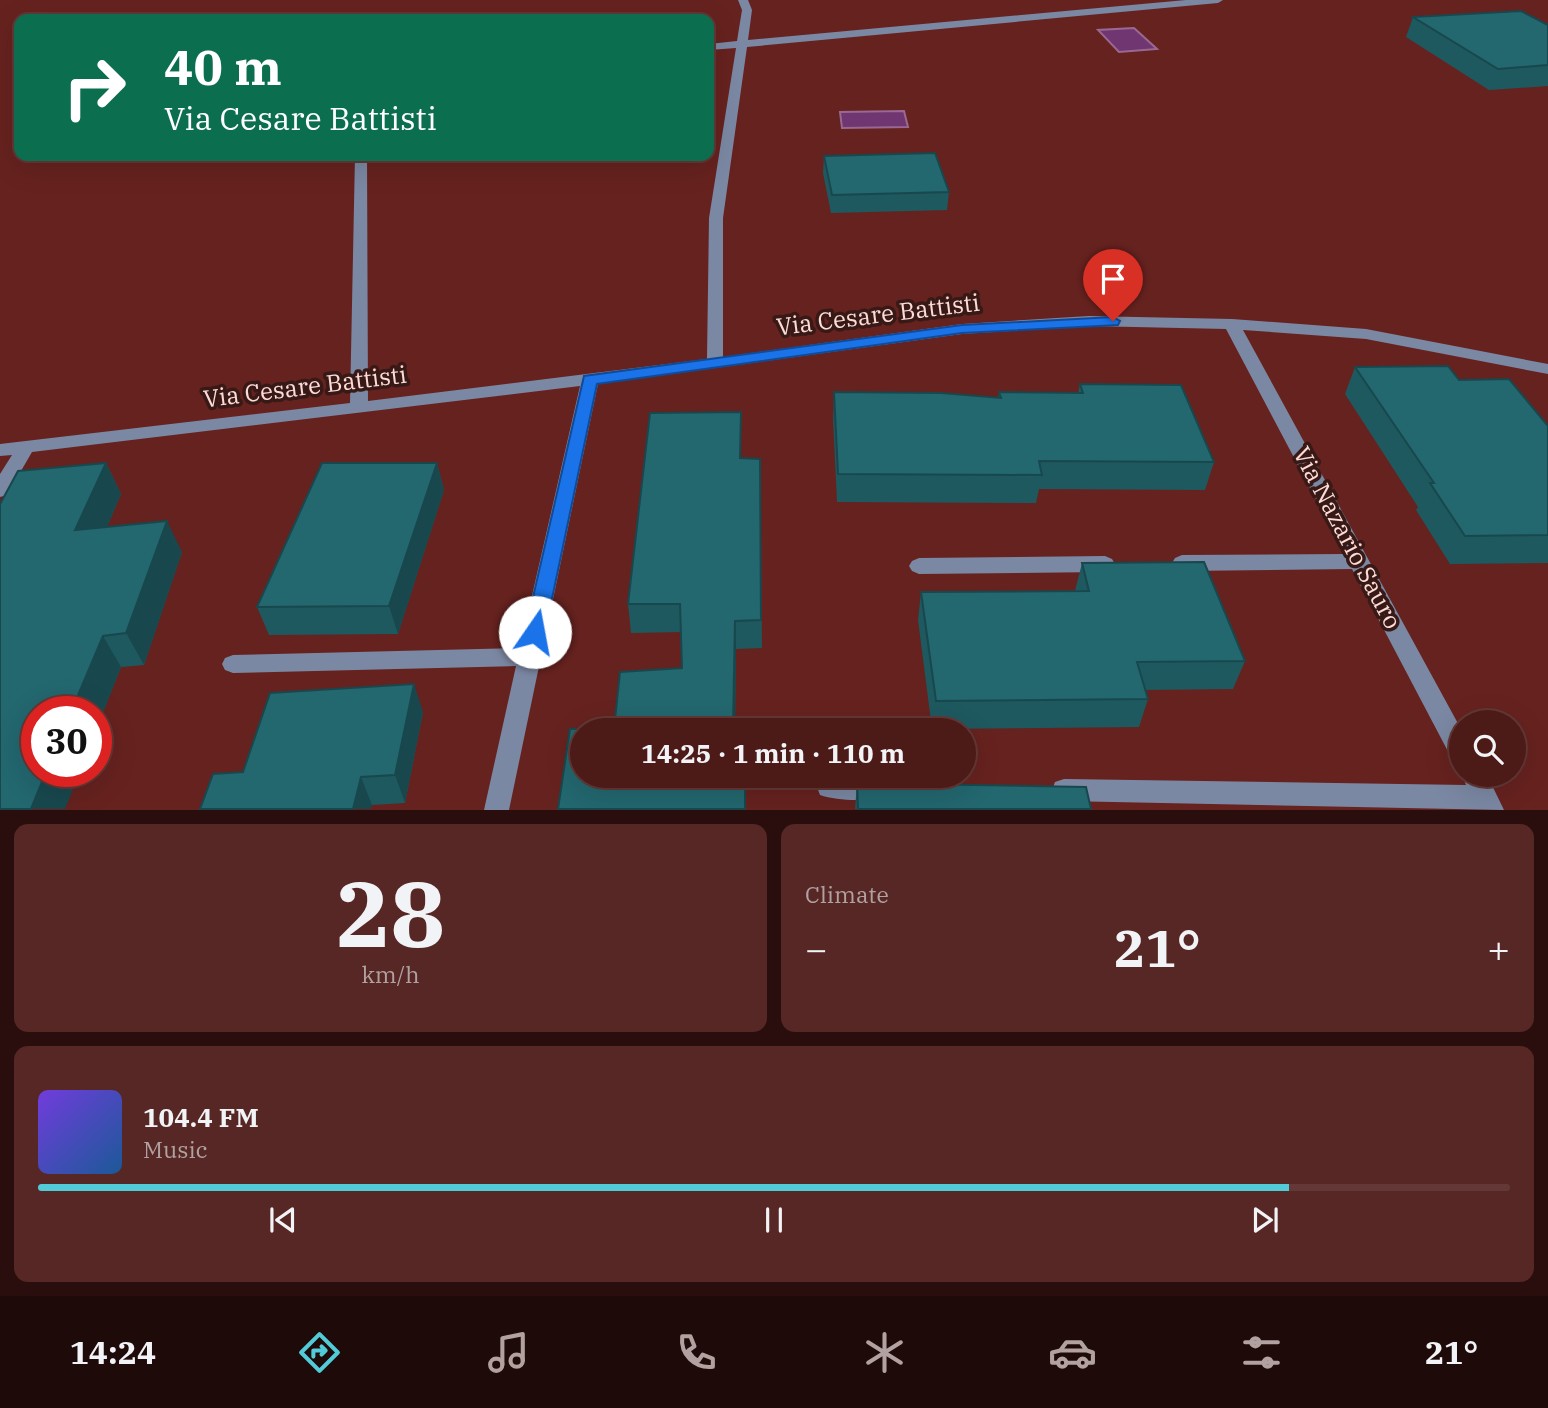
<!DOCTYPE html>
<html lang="en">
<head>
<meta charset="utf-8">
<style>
  body { margin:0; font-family:"IBM Plex Serif",serif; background:#562724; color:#f1f3f6; height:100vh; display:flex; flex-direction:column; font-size:26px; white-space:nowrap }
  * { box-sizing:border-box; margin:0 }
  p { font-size:23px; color:#b2a1a1 }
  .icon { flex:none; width:38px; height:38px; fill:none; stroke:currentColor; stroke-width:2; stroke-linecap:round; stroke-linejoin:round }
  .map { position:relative; height:810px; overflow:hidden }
  .details { display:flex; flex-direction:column; gap:14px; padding:14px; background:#2a0e0d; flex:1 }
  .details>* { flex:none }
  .guide { position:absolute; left:14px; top:14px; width:700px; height:147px; border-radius:14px; box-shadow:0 7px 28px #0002,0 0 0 2px #633836; background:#0b6e4f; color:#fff; overflow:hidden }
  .tools { position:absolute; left:1449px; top:710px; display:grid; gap:14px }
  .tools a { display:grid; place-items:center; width:77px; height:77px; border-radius:50%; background:#4c1a17; box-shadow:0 7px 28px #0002,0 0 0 2px #633836; font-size:35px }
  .speed { position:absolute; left:21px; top:696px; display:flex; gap:14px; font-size:35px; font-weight:700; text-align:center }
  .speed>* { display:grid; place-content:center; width:91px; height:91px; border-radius:50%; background:#4c1a17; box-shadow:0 7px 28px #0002,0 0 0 2px #633836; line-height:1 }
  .speed .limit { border:10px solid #d22; background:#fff; color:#111 }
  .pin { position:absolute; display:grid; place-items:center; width:60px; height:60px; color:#fff; margin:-72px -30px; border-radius:50% 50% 50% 0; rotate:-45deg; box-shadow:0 0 7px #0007 }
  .pin .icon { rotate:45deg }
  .me { position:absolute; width:77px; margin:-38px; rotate:12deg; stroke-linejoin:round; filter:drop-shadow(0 0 5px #0008) }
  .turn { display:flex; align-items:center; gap:24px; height:147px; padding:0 35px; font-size:32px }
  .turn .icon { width:91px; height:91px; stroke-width:2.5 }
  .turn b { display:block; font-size:49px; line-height:60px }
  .big { font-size:52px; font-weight:800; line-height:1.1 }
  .details .tile { flex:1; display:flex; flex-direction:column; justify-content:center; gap:10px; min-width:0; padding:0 24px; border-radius:14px; background:#562724 }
  .details .dial { align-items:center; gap:0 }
  .dial b { font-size:91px; line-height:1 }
  .song { display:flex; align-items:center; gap:21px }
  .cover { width:84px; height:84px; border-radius:10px; background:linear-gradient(135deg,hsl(260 70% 55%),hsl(210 70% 35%)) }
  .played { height:7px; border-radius:4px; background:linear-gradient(90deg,#52cbd9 85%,#633836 85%) }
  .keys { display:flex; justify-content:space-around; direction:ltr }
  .heat { display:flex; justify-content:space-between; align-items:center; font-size:38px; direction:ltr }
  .details .tiles { flex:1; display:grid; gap:14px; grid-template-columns:1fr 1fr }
  .tile:last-child { grid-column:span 2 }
  .trip { position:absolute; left:570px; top:718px; width:406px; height:70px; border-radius:35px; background:#4c1a17; box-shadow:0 7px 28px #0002,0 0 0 2px #633836; font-weight:800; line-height:70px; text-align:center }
  .menu { display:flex; height:112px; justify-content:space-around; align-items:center; background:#1e0a09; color:#b2a1a1 }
  .menu .icon { width:49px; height:49px }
  .menu .active { color:#52cbd9 }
  .menu b { font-size:32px; color:#f1f3f6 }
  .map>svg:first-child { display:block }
  .water { fill:#6f3671; stroke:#9a6890; stroke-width:2 }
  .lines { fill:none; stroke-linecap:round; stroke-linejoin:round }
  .minor { fill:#7b88a3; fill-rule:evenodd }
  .wall { fill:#1e595f }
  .shaded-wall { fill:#18484e }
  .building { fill:#23676f; stroke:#18484e; stroke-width:2 }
  .route { fill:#1a73e8; stroke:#114b97; stroke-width:2 }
  .labels { text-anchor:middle; stroke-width:7; stroke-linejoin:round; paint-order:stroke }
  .street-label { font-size:24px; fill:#fedbd7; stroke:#371916 }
</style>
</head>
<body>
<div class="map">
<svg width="1548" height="810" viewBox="0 0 1548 810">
  <rect width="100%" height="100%" fill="#66221f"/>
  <path class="water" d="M1134,28L1157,49L1119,52L1098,30Z
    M904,111L908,127L842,128L840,112Z"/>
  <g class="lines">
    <path class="minor" d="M738,0H748L752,10L748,40L1186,0H1223L1218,3L747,47L723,218V357L962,324L1089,316L1232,319L1366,329L1548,364V374L1366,339L1243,330L1461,729V762L1452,759L1352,569L1182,571L1175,568L1172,563L1175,558L1182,555L1345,554L1226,329L1089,326L962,334L598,384L509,810H484L516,666L233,673L225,670L222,664L225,658L233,655L520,648L580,386L32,452L7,495L0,497V474L12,455L0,456V444L350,403L355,156H367L368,401L707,359L709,218L736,48L709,50V44L737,41L742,10Z
      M1105,556L1112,559L1115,564L1112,569L1105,572L919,574L912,571L909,566L912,561L919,558Z
      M1462,775H1487L1504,810L1064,801L1055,798L1052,790L1055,782L1064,779L1466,785Z
      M829,776L878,777L887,780L890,788L887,796C869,802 838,801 820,795L817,787L820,779Z"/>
  </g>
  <path class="wall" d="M1413,17L1548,25V86L1489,90L1406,37Z
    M824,156L949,192L947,210L831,213L823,173Z
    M1355,367L1459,380L1548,426V563L1450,564L1416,510L1418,507L1345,394Z
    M1080,384L1214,462L1205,490L1039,489L1036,503L837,502L833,419L834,392L998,398L999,392L1078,393Z
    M741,412V458L760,459L762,648L736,649L735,727H746V730H583V775H746V809H558L570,729H614L620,672L682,668L681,632L631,633L628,604L650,413Z
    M106,463L121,494L107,527L182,552L144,665L121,667L96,730Z
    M437,463L444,490L398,634L269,635L257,607Z
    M1082,563L1245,661L1233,689L1145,690L1148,699L1139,727L932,729L918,620L921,592L1075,591Z
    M423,712L405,803L372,805L243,772Z
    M857,783L1091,809H855Z"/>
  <path class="shaded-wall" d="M106,463L121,494L92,562L75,530Z
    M437,463L444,490L398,634L389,606Z
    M167,521L182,552L144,665L126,633Z
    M735,621L736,649L735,730H733Z
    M103,636L121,667L96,730V712H71Z
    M414,684L423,712L405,803L395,775Z
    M46,772H80L65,809H31Z
    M745,775H746V809H745Z
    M361,777L372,805L371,809H353Z"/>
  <path class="building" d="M1521,11L1548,25V65L1498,69L1413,17Z
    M935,153L949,192L832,195L824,156Z
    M1448,366L1459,380L1509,379L1548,426V535L1465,536L1430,483H1434L1355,367Z
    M1080,384L1181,385L1214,462L1039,461L1042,475L838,474L834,392L941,393L1001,398L999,392L1083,393Z
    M741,412L740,458L760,459L761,620L735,621L733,727H746V730H583V775H745V809H558L570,729H614L620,672L682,668L680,604H628L650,413Z
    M106,463L75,530L167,521L126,633L103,636L71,712H37V772H46L31,809H0V504L18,471Z
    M322,463H437L389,606L257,607Z
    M1204,562L1245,661L1137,662L1148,699L936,701L921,592L1089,591L1082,563Z
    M414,684L395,775L361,777L353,809H200L213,774L243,772L270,693Z
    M857,783L1086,787L1091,809H858Z"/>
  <path class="route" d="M1113,317L1120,321L1118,325L962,333L597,384L545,632L542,637L535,639L528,637L525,632L584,376L962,325Z"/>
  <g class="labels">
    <g class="street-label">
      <text transform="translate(878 315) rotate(-7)" y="8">Via Cesare Battisti</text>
      <text transform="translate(305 387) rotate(-7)" y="8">Via Cesare Battisti</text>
      <text transform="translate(1347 538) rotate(62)" y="8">Via Nazario Sauro</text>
    </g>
  </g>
</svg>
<div class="tools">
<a><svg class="icon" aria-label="search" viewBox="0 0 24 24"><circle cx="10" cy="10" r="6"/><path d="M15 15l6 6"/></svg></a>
</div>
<div class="speed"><div class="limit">30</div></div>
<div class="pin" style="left:1113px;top:321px;background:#d93025"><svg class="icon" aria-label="arrive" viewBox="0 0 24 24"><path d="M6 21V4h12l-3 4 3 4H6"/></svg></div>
<svg class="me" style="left:535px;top:632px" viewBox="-20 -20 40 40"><circle r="19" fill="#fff"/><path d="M0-13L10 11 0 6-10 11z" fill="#1a73e8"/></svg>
<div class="trip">14:25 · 1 min · 110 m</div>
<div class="guide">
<div class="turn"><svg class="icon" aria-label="right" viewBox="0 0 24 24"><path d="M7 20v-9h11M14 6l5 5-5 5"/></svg><div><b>40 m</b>Via Cesare Battisti</div></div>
</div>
</div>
<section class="details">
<div class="tiles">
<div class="tile dial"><b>28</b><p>km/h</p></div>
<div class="tile"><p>Climate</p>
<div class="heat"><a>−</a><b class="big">21°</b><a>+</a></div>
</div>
<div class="tile">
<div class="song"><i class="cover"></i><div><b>104.4 FM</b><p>Music</p></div></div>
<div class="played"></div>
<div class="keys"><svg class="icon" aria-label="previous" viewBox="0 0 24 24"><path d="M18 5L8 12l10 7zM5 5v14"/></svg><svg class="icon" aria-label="pause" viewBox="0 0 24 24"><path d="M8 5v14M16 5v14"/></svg><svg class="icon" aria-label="next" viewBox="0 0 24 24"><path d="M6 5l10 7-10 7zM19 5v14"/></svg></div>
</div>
</div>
</section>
<nav class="menu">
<b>14:24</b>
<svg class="icon active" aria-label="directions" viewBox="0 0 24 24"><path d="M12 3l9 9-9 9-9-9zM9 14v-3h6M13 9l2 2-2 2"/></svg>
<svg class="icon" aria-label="music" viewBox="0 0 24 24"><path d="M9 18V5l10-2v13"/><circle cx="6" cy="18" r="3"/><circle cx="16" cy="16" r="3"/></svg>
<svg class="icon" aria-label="phone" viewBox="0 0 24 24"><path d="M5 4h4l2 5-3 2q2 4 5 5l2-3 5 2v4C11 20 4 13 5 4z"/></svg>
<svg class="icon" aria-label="climate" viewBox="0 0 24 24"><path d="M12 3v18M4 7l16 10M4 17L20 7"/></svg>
<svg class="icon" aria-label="car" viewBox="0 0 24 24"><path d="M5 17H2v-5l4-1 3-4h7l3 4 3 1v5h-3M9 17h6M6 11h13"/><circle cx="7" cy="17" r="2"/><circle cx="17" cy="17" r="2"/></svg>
<svg class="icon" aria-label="filters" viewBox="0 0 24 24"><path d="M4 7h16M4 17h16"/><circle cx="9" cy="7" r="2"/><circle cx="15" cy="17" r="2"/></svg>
<b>21°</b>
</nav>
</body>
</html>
